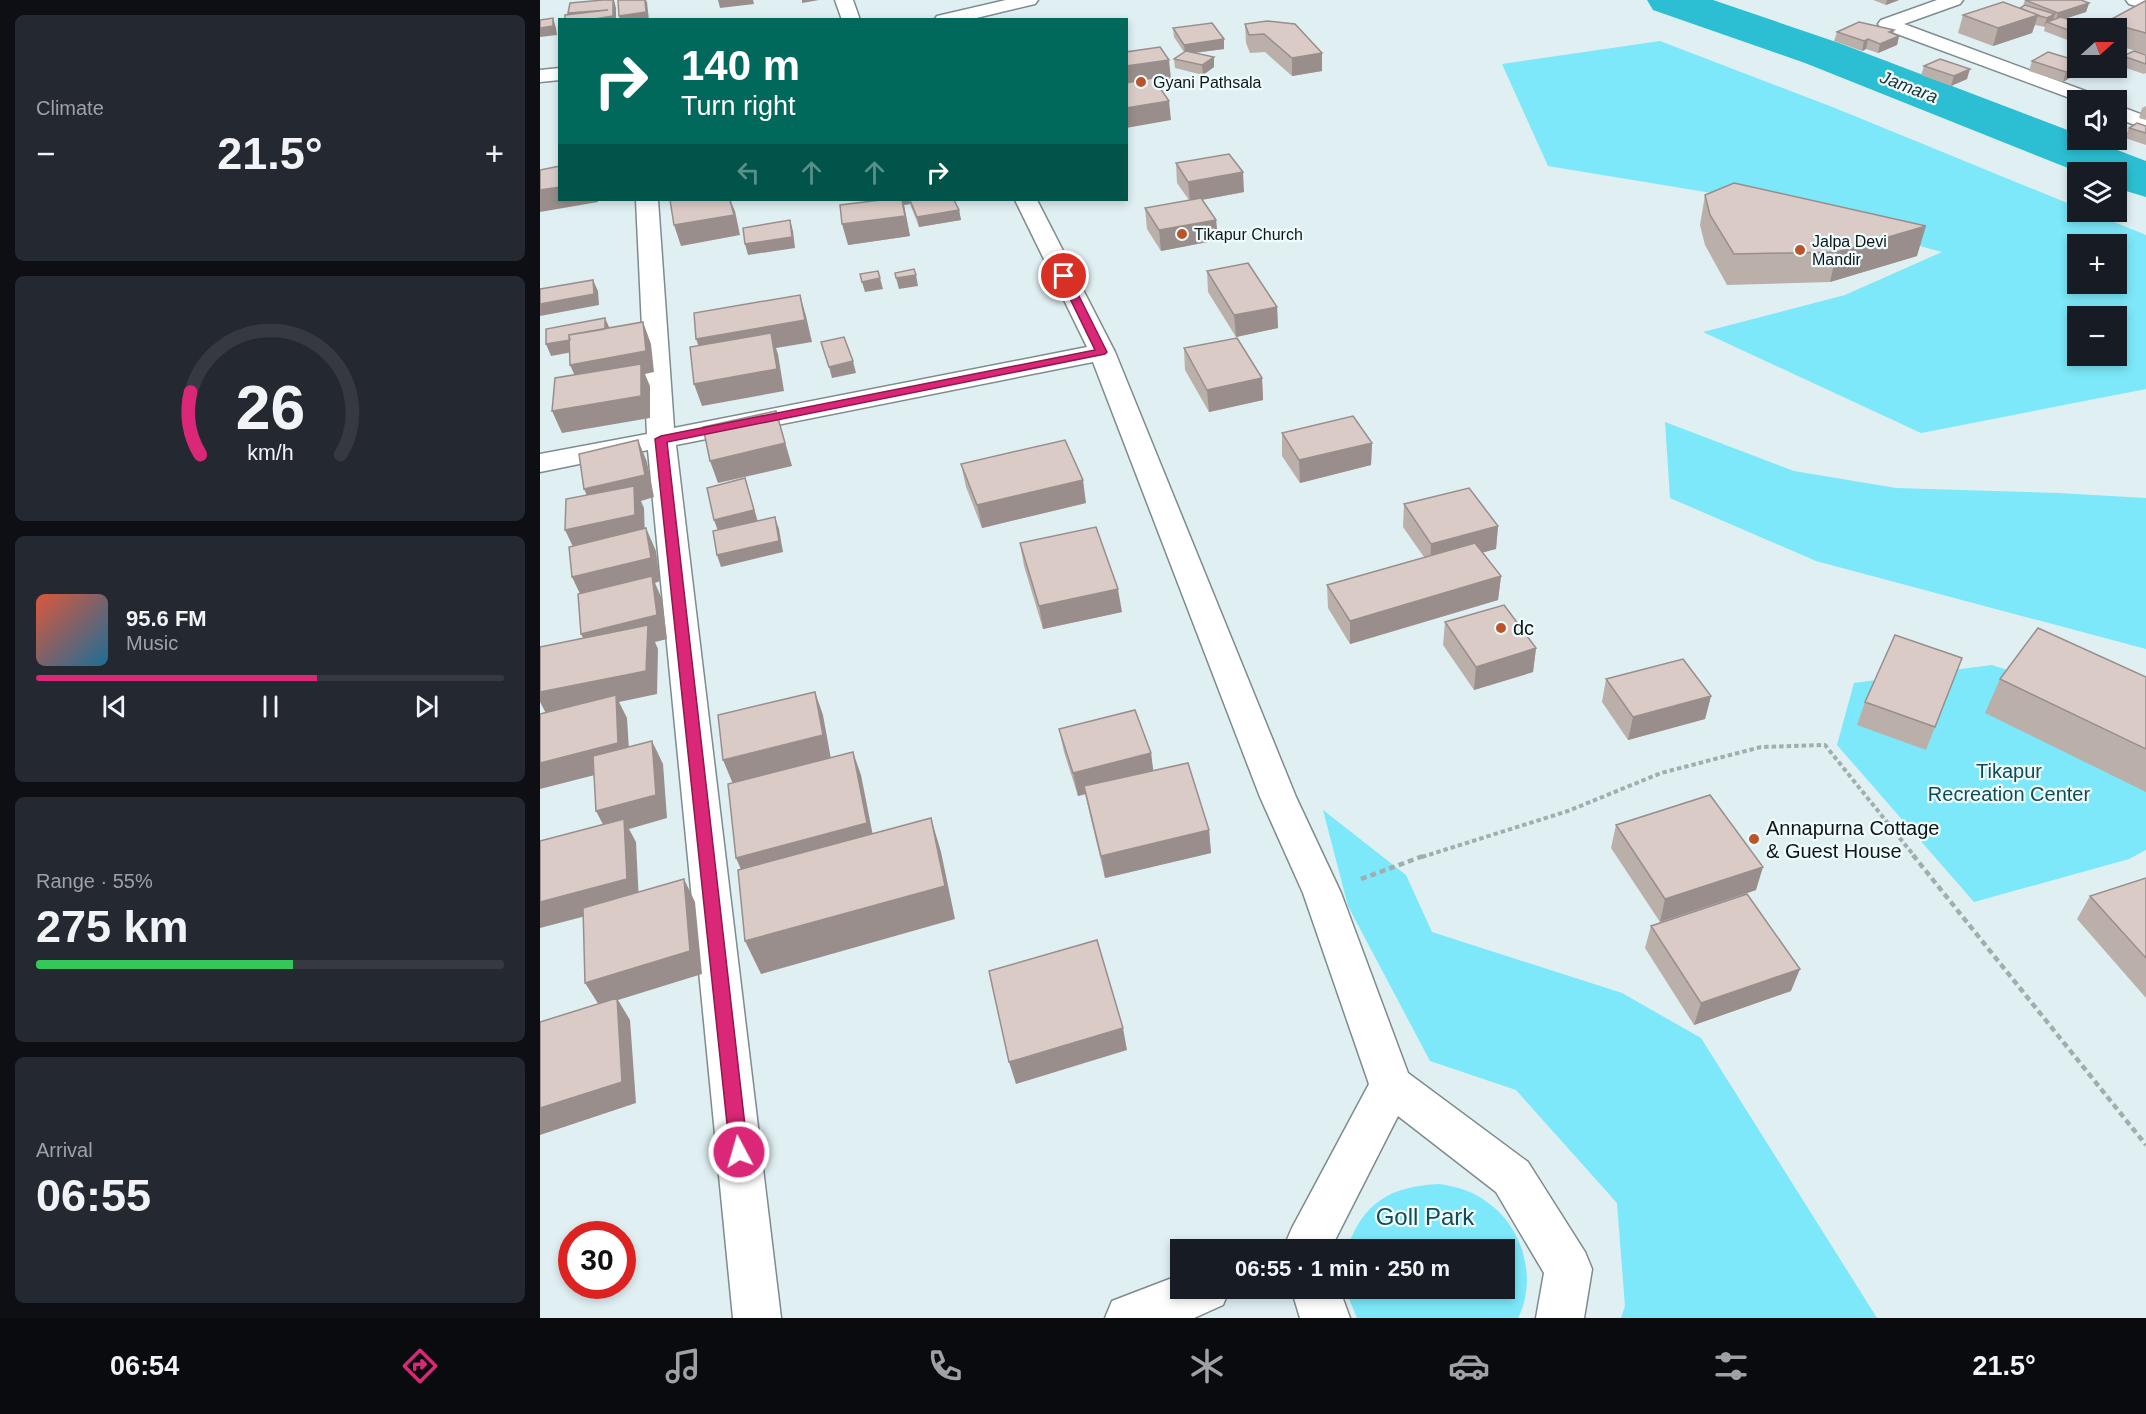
<!DOCTYPE html>
<html lang="en">
<head>
<meta charset="utf-8">
<style>
  body { margin:0; font-family:Helvetica,sans-serif; background:#242831; color:#f1f3f6; height:100vh; display:flex; flex-direction:column; font-size:22px; white-space:nowrap }
  * { box-sizing:border-box; margin:0 }
  p { font-size:20px; color:#9ea1a6 }
  .icon { flex:none; width:33px; height:33px; fill:none; stroke:currentColor; stroke-width:2; stroke-linecap:round; stroke-linejoin:round }
  .map { position:relative; flex:1; overflow:hidden }
  .panel { display:flex; flex-direction:column; gap:15px; padding:15px; background:#0d0f14; width:540px }
  .panel>* { flex:none }
  .top-card { position:absolute; left:18px; top:18px; width:570px; height:183px; border-radius:0px; box-shadow:0 3px 9px #0003; background:#00695c; color:#fff; overflow:hidden }
  .needle { width:39px; rotate:69deg }
  .buttons { position:absolute; left:1527px; top:18px; display:grid; gap:12px }
  .buttons a { display:grid; place-items:center; width:60px; height:60px; border-radius:0px; background:#171b24; box-shadow:0 3px 9px #0003; font-size:30px }
  .speed { position:absolute; left:18px; top:1221px; display:flex; gap:12px; font-size:30px; font-weight:700; text-align:center }
  .speed>* { display:grid; place-content:center; width:78px; height:78px; border-radius:50%; background:#171b24; box-shadow:0 3px 9px #0003; line-height:1 }
  .speed .limit { border:9px solid #d22; background:#fff; color:#111 }
  .pin { position:absolute; display:grid; place-items:center; width:51px; height:51px; color:#fff; margin:-26px; border:3px solid #fff; border-radius:50%; box-shadow:0 2px 6px #0007 }
  .me { position:absolute; width:66px; margin:-33px; rotate:354deg; stroke-linejoin:round; filter:drop-shadow(0 0 4px #0008) }
  .turn { display:flex; align-items:center; gap:21px; height:126px; padding:0 24px; font-size:27px }
  .turn .icon { width:78px; height:78px; stroke-width:2.5 }
  .turn b { display:block; font-size:42px; line-height:51px }
  .lanes { display:flex; align-items:center; height:57px; padding:0 24px; background:#0003; justify-content:center; gap:30px; direction:ltr }
  .lanes .off { opacity:.35 }
  .big { font-size:45px; font-weight:600; line-height:1.1 }
  .panel .tile { flex:1; display:flex; flex-direction:column; justify-content:center; gap:9px; min-width:0; padding:0 21px; border-radius:9px; background:#242831 }
  .panel .dial { align-items:center; gap:0 }
  .dial svg { height:156px; overflow:visible; fill:none; stroke:#363941; stroke-width:7; stroke-linecap:round; text-anchor:middle }
  .dial text { fill:#f1f3f6; stroke:none }
  .song { display:flex; align-items:center; gap:18px }
  .cover { width:72px; height:72px; border-radius:9px; background:linear-gradient(135deg,hsl(10 70% 55%),hsl(200 70% 35%)) }
  .played { height:6px; border-radius:3px; background:linear-gradient(90deg,#db2777 60%,#363941 60%) }
  .keys { display:flex; justify-content:space-around; direction:ltr }
  .heat { display:flex; justify-content:space-between; align-items:center; font-size:33px; direction:ltr }
  .charge { height:9px; border-radius:4px; background:linear-gradient(90deg,#34c759 55%,#363941 0) }
  .trip { position:absolute; left:630px; top:1239px; width:345px; height:60px; border-radius:0px; background:#171b24; box-shadow:0 3px 9px #0003; font-weight:600; line-height:60px; text-align:center }
  .tab-bar { display:flex; height:96px; justify-content:space-around; align-items:center; background:#090b0e; color:#9ea1a6 }
  .tab-bar .icon { width:42px; height:42px }
  .tab-bar .current { color:#db2777 }
  .tab-bar b { font-size:27px; color:#f1f3f6 }
  main { display:flex; flex:1; min-height:0 }
  .map>svg:first-child { display:block }
  .green { fill:#7ce8f9; fill-rule:evenodd }
  .lines { fill:none; stroke-linecap:round; stroke-linejoin:round }
  .river { fill:#2cbfd3; fill-rule:evenodd }
  .street-casing { stroke:#7d8c8e; stroke-width:3 }
  .path-far1 { stroke:#a1aeb0; stroke-width:4; stroke-dasharray:4.5 3; stroke-linecap:butt }
  .path { stroke:#a1aeb0; stroke-width:4.5; stroke-dasharray:6 4; stroke-linecap:butt }
  .street { fill:#fff; fill-rule:evenodd }
  .wall { fill:#bbafaa }
  .shaded-wall { fill:#998e8b }
  .building { fill:#dacbc6; stroke:#998e8b; stroke-width:1.5 }
  .route { fill:#db2777; stroke:#8e194d; stroke-width:1.5 }
  .poi-dot { fill:#bb542a; stroke:#effcfe; stroke-width:2 }
  .labels { text-anchor:middle; stroke-width:4.5; stroke-linejoin:round; paint-order:stroke }
  .far-poi-label { font-size:16px; fill:#101616; stroke:#effcfe; text-anchor:start }
  .far-water-label { font-size:18px; font-style:italic; fill:#20373b; stroke:#effcfe }
  .poi-label { font-size:20px; fill:#101616; stroke:#effcfe; text-anchor:start }
  .park-label { font-size:20px; fill:#104c55; stroke:#effcfe }
  .near-park-label { font-size:24px; fill:#104c55; stroke:#effcfe }
</style>
</head>
<body>
<main>
<section class="panel">
<div class="tile"><p>Climate</p>
<div class="heat"><a>−</a><b class="big">21.5°</b><a>+</a></div>
</div>
<div class="tile dial"><svg viewBox="0 0 100 80">
<path d="M14 69A42 42 0 1 1 86 69"/>
<path d="M14 69A42 42 0 0 1 9 37" stroke="#db2777"/>
<text x="50" y="56" font-size="32" font-weight="700">26</text>
<text x="50" y="72" font-size="11">km/h</text>
</svg></div>
<div class="tile">
<div class="song"><i class="cover"></i><div><b>95.6 FM</b><p>Music</p></div></div>
<div class="played"></div>
<div class="keys"><svg class="icon" aria-label="previous" viewBox="0 0 24 24"><path d="M18 5L8 12l10 7zM5 5v14"/></svg><svg class="icon" aria-label="pause" viewBox="0 0 24 24"><path d="M8 5v14M16 5v14"/></svg><svg class="icon" aria-label="next" viewBox="0 0 24 24"><path d="M6 5l10 7-10 7zM19 5v14"/></svg></div>
</div>
<div class="tile"><p>Range · 55%</p><b class="big">275 km</b><div class="charge"></div></div>
<div class="tile"><p>Arrival</p><b class="big">06:55</b></div>
</section>
<div class="map">
<svg width="1606" height="1318" viewBox="0 0 1606 1318">
  <rect width="100%" height="100%" fill="#dfeff2"/>
  <path class="green" d="M1120,41L1295,108L1537,207L1538,212H1549L1606,235V389L1381,433L1163,332L1305,295L1402,252L1202,198L1008,166L962,64ZM1538,244H1576V284H1538ZM1538,316H1576V356H1538Z
    M1125,422L1254,471L1356,488L1518,493L1606,498V649L1276,561L1130,498Z
    M1452,665L1606,716V850L1589,859L1434,902L1297,745L1314,683Z
    M783,810L866,875L892,932L1082,993L1161,1038L1337,1318H1081L1085,1306L1077,1203L976,1090L890,1061L808,906Z
    M900,1184C917,1187 933,1191 947,1202C983,1227 998,1279 978,1318H817L805,1289L964,1288V1250L807,1249C823,1202 851,1186 900,1184Z"/>
  <g class="lines">
    <path class="river" d="M1107,0H1173L1299,43L1538,134V140H1551L1606,161V197L1576,188V172H1538L1265,63L1113,10Z"/>
    <defs>
      <path id="street" d="M295,0H313L320,20H302Z
        M466,0H498L495,4L428,20H394L397,16Z
        M1397,0H1423L1420,4L1364,24L1559,96L1562,100L1538,101L1341,28L1338,24L1341,20Z
        M1586,0H1606V9L1589,4Z
        M20,68V80L0,82V70Z
        M1576,105L1606,116V129L1576,118Z
        M96,200H118L134,428L547,347L475,200H497L575,352L756,797L801,893L868,1073L988,1162L1045,1252L1052,1269L1044,1318H996L1004,1273L956,1192L858,1116L792,1246V1250H746L745,1244L752,1228L829,1084L763,893L720,797L553,362L136,445L241,1318H193L108,450L0,472V454L107,434Z
        M640,1275V1288H690L683,1305L654,1318H565L572,1301Z
        M751,1288H799L810,1318H760Z"/>
    </defs>
    <use href="#street" class="street-casing"/>
    <path class="path-far1" d="M882,857L1028,811L1121,773L1221,747L1285,745L1375,857"/>
    <path class="path" d="M1373,855L1606,1145
      M821,879L886,855"/>
    <use href="#street" class="street"/>
  </g>
  <path class="wall" d="M1333,0H1359L1346,5Z
    M1485,0L1549,3L1546,12L1526,18L1547,26L1530,41L1504,31L1505,27L1495,25L1492,33L1453,46L1418,33L1423,15L1480,8L1483,6Z
    M1606,1V54L1576,45V28H1564L1566,22Z
    M705,24L782,53V71L752,76L725,52L710,53L706,43Z
    M633,28L684,39V49L654,53L674,57V67L663,75L635,68L634,59L644,52L634,37Z
    M1297,32L1353,34L1359,36L1357,45L1338,53L1326,49L1322,51L1294,41Z
    M1606,55V73L1604,74L1580,66L1583,56Z
    M1492,61L1540,72L1523,82L1489,71Z
    M1384,66L1427,79L1411,86L1381,75Z
    M1606,106V120L1599,118L1602,108Z
    M1606,126V145L1585,138L1589,128Z
    M636,163L704,192L662,200L676,220L678,240L621,251L607,229L605,208L649,200L637,183Z
    M1165,195L1377,256L1290,282L1187,285L1165,245L1160,225Z
    M337,200H414L419,210L421,220L379,227L370,204L364,205L370,236L308,245Z
    M667,271L737,307L738,328L696,337L668,292Z
    M644,348L722,378L723,400L669,412L645,370Z
    M742,433L832,443L831,465L760,483L742,456Z
    M421,464L546,503L442,528L426,487Z
    M864,504L958,526L956,549L942,552L961,576L958,600L810,644L788,608L787,585L884,557L863,527Z
    M480,543L582,612L503,629L484,566Z
    M905,622L996,648L993,672L934,690L903,645Z
    M1606,677V792L1445,713L1460,679Z
    M1066,679L1171,696L1165,719L1088,740L1062,702Z
    M1325,702L1395,727L1386,750L1317,725Z
    M519,729L611,753L613,771L669,830L671,853L565,878L545,794L538,796L524,752Z
    M1076,825L1216,890L1120,922L1071,848Z
    M1606,878V998L1537,919L1550,896Z
    M1111,926L1251,991L1154,1025L1105,948Z"/>
  <path class="shaded-wall" d="M74,0L76,8V20H31L28,13Z
    M105,0H106L107,2L109,20H80L79,16Z
    M178,0H213L214,4L180,8Z
    M262,0H279L262,3Z
    M1347,0H1359L1346,5Z
    M1549,3L1546,12L1515,22L1518,13Z
    M1515,14L1512,23L1507,22L1504,27L1507,18Z
    M1498,15L1492,33L1453,46L1458,28Z
    M13,18L16,28L17,35L0,37V28Z
    M1354,30L1352,39L1359,36L1357,45L1338,53L1340,44L1349,32Z
    M1538,30V38L1530,41L1533,32Z
    M684,39V49L645,54L644,45Z
    M1328,39L1326,49L1322,51L1324,41Z
    M782,53V71L752,76V58Z
    M674,57V67L663,75L662,65Z
    M629,60L631,79L586,85V66Z
    M1538,66V68H1541L1540,72L1523,82L1526,72Z
    M1430,69L1427,79L1411,86L1414,76Z
    M629,101L631,120L586,128V108Z
    M703,172L704,192L650,202L648,182Z
    M20,187V200H58V202L0,212V190Z
    M190,200L195,211L200,235L141,246L134,225Z
    M339,200H369L370,204L364,205L370,236L308,245L302,224Z
    M419,210L421,220L379,227L377,217Z
    M250,220L253,231L255,248L208,255L205,244Z
    M676,220L678,240L621,251L619,230Z
    M1386,226L1377,256L1290,282L1297,252Z
    M376,275L378,286L359,289L356,278Z
    M340,278L343,289L325,292L322,282Z
    M53,280L58,291L59,305L0,316V304Z
    M260,295L266,316L272,342L236,348L238,354L244,391L162,406L154,384L164,361L156,339Z
    M737,307L738,328L696,337L694,315Z
    M65,318L70,329V345L11,356L6,344Z
    M103,322L111,344L114,372L105,374L110,386V418L22,433L12,411L40,387L30,365Z
    M313,361L316,373L292,378L289,367Z
    M722,378L723,400L669,412L667,390Z
    M236,411L252,466L178,483L170,461Z
    M98,440L107,462L114,497L101,501L104,508L105,538L36,553L25,530L54,512L44,489Z
    M832,443L831,465L760,483L759,460Z
    M205,478L218,522L178,531L174,520Z
    M543,480L546,503L442,528L437,505Z
    M235,517L239,529L243,552L181,567L177,555Z
    M958,526L956,549L890,567L891,544Z
    M106,528L116,551L120,581L115,583L122,599L127,639L115,642L118,649L117,694L79,702L87,718L90,766L0,789V763L8,717L0,702V692L53,657L41,634L43,600L32,577Z
    M961,576L958,600L810,644V621Z
    M578,589L582,612L503,629L499,606Z
    M996,648L993,672L934,690L936,667Z
    M275,692L283,715L291,759L193,784L183,760Z
    M1171,696L1165,719L1088,740L1093,717Z
    M112,741L123,764L127,818L89,829L96,842L99,902L0,928V902L68,834L56,811Z
    M313,752L321,775L335,846L206,881L196,858Z
    M611,753L614,776L538,796L533,773Z
    M391,818L401,852L415,919L221,974L205,941Z
    M669,830L671,853L565,878L561,856Z
    M1223,867L1216,890L1120,922L1125,899Z
    M144,879L155,902L162,974L78,1000L90,1020L96,1103L0,1135V1108L59,1005L45,983Z
    M1260,969L1251,991L1154,1025L1161,1003Z
    M583,1028L587,1050L476,1084L469,1062Z"/>
  <path class="building" d="M63,0H73V16L48,20H25V15L68,10L28,13L30,3Z
    M78,0H105L106,12L79,16Z
    M1485,0H1541L1549,3L1518,13Z
    M1605,1H1606V33L1566,22Z
    M1463,2L1498,15L1458,28L1423,15Z
    M1485,5L1515,14L1507,18L1496,15H1498L1480,8Z
    M1521,17L1547,26L1541,28H1538V30L1533,32L1507,22Z
    M13,18V26L0,28V20Z
    M727,21L755,24L782,53L752,58L724,34L709,35L705,24Z
    M1319,22L1354,30L1349,32L1359,36L1340,44L1328,39L1324,41L1297,32Z
    M672,23L684,39L644,45L633,28Z
    M620,47L629,60L586,66V52Z
    M646,51L674,57L662,65L634,59Z
    M1594,51L1606,55V64L1583,56Z
    M1508,52L1538,61V66L1526,72L1492,61Z
    M1400,59L1430,69L1414,76L1384,66Z
    M613,78L629,101L586,108V83Z
    M1597,123L1606,126V133L1589,128Z
    M689,154L703,172L648,182L636,163Z
    M20,166V187L0,190V170Z
    M1194,183L1386,226L1297,252L1194,254L1170,215L1165,195Z
    M661,198L676,220L619,230L605,208Z
    M130,200H190L194,215L134,225Z
    M341,200H362L365,216L302,224L300,205Z
    M370,200H414L419,210L377,217Z
    M250,220L252,237L205,244L203,228Z
    M708,263L737,307L694,315L667,271Z
    M374,269L376,275L356,278L355,273Z
    M338,271L340,278L322,282L320,274Z
    M53,280L54,294L0,304V289Z
    M260,295L265,320L156,339L154,313Z
    M65,318V329L29,335L30,340L6,344V329Z
    M103,322L106,351L30,365L29,335Z
    M231,333L237,369L154,384L150,347Z
    M304,337L313,361L289,367L281,342Z
    M697,338L722,378L667,390L644,348Z
    M101,364V396L12,411L15,378Z
    M236,411L245,443L170,461L163,427Z
    M813,416L832,443L759,460L742,433Z
    M98,440L105,475L44,489L39,454Z
    M525,440L543,480L437,505L421,464Z
    M205,478L214,510L174,520L167,488Z
    M94,486L95,515L25,530L26,499Z
    M929,488L958,526L891,544L864,504Z
    M235,517L239,541L177,555L173,531Z
    M556,527L578,589L499,606L480,543Z
    M106,528L111,558L32,577L29,547Z
    M935,543L961,576L810,621L787,585Z
    M112,576L117,615L41,634L38,594Z
    M964,605L996,648L936,667L905,622Z
    M108,625L106,671L0,692V647Z
    M1498,628L1606,677V749L1460,679Z
    M1355,635L1422,658L1395,727L1325,702Z
    M1143,659L1171,696L1093,717L1066,679Z
    M275,692L283,735L183,760L178,715Z
    M76,695L78,743L0,763V714Z
    M595,710L611,753L533,773L519,729Z
    M112,741L116,795L56,811L53,756Z
    M313,752L327,823L196,858L188,784Z
    M648,763L669,830L561,856L544,786Z
    M1170,795L1223,867L1125,899L1076,825Z
    M391,818L405,886L205,941L198,870Z
    M84,819L87,879L0,902V841Z
    M1606,878V958L1550,896Z
    M144,879L150,951L45,983L43,908Z
    M1207,894L1260,969L1161,1003L1111,926Z
    M557,940L583,1028L469,1062L449,971Z
    M77,998L82,1082L0,1108V1022Z"/>
  <path class="route" d="M520,273L529,276L567,352L565,354L127,442L208,1152L206,1158L199,1160L193,1158L190,1152L115,439L121,436L555,350L519,276Z"/>
  <g class="poi-dot">
    <circle cx="601" cy="82" r="6"/>
    <circle cx="642" cy="234" r="6"/>
    <circle cx="1260" cy="250" r="6"/>
    <circle cx="961" cy="628" r="6"/>
    <circle cx="1214" cy="839" r="6"/>
  </g>
  <g class="labels">
    <g class="far-poi-label">
      <text x="613" y="88">Gyani Pathsala</text>
      <text x="654" y="240">Tikapur Church</text>
      <text x="1272" y="247">Jalpa Devi<tspan x="1272" dy="18">Mandir</tspan></text>
    </g>
    <g class="far-water-label">
      <text transform="translate(1369 87) rotate(21)" y="6">Jamara</text>
    </g>
    <g class="poi-label">
      <text x="973" y="635">dc</text>
      <text x="1226" y="835">Annapurna Cottage<tspan x="1226" dy="23">&amp; Guest House</tspan></text>
    </g>
    <g class="park-label">
      <text x="1469" y="778">Tikapur<tspan x="1469" dy="23">Recreation Center</tspan></text>
    </g>
    <g class="near-park-label">
      <text x="885" y="1225">Goll Park</text>
    </g>
  </g>
</svg>
<div class="buttons">
<a><svg class="needle" viewBox="-14 -14 28 28"><path d="M0-13l5 13h-10z" fill="#e53935"/><path d="M0 13l5-13h-10z" fill="#9ea1a6"/></svg></a>
<a><svg class="icon" aria-label="sound" viewBox="0 0 24 24"><path d="M4 9h4l5-4v14l-5-4H4zM17 9q2 3 0 6"/></svg></a>
<a><svg class="icon" aria-label="layers" viewBox="0 0 24 24"><path d="M12 4l9 5-9 5-9-5zM3 14l9 5 9-5"/></svg></a>
<a>+</a>
<a>−</a>
</div>
<div class="speed"><div class="limit">30</div></div>
<div class="pin" style="left:524px;top:276px;background:#d93025"><svg class="icon" aria-label="arrive" viewBox="0 0 24 24"><path d="M6 21V4h12l-3 4 3 4H6"/></svg></div>
<svg class="me" style="left:199px;top:1152px" viewBox="-20 -20 40 40"><circle r="17" fill="#db2777" stroke="#fff" stroke-width="3"/><path d="M0-11L8 9 0 5-8 9z" fill="#fff"/></svg>
<div class="trip">06:55 · 1 min · 250 m</div>
<div class="top-card">
<div class="turn"><svg class="icon" aria-label="right" viewBox="0 0 24 24"><path d="M7 20v-9h11M14 6l5 5-5 5"/></svg><div><b>140 m</b>Turn right</div></div>
<div class="lanes"><svg class="icon off" aria-label="left" viewBox="0 0 24 24"><path d="M17 20v-9H6M10 6l-5 5 5 5"/></svg><svg class="icon off" aria-label="ahead" viewBox="0 0 24 24"><path d="M12 20V5M6 11l6-6 6 6"/></svg><svg class="icon off" aria-label="ahead" viewBox="0 0 24 24"><path d="M12 20V5M6 11l6-6 6 6"/></svg><svg class="icon" aria-label="right" viewBox="0 0 24 24"><path d="M7 20v-9h11M14 6l5 5-5 5"/></svg></div>
</div>
</div>
</main>
<nav class="tab-bar">
<b>06:54</b>
<svg class="icon current" aria-label="directions" viewBox="0 0 24 24"><path d="M12 3l9 9-9 9-9-9zM9 14v-3h6M13 9l2 2-2 2"/></svg>
<svg class="icon" aria-label="music" viewBox="0 0 24 24"><path d="M9 18V5l10-2v13"/><circle cx="6" cy="18" r="3"/><circle cx="16" cy="16" r="3"/></svg>
<svg class="icon" aria-label="phone" viewBox="0 0 24 24"><path d="M5 4h4l2 5-3 2q2 4 5 5l2-3 5 2v4C11 20 4 13 5 4z"/></svg>
<svg class="icon" aria-label="climate" viewBox="0 0 24 24"><path d="M12 3v18M4 7l16 10M4 17L20 7"/></svg>
<svg class="icon" aria-label="car" viewBox="0 0 24 24"><path d="M5 17H2v-5l4-1 3-4h7l3 4 3 1v5h-3M9 17h6M6 11h13"/><circle cx="7" cy="17" r="2"/><circle cx="17" cy="17" r="2"/></svg>
<svg class="icon" aria-label="filters" viewBox="0 0 24 24"><path d="M4 7h16M4 17h16"/><circle cx="9" cy="7" r="2"/><circle cx="15" cy="17" r="2"/></svg>
<b>21.5°</b>
</nav>
</body>
</html>
